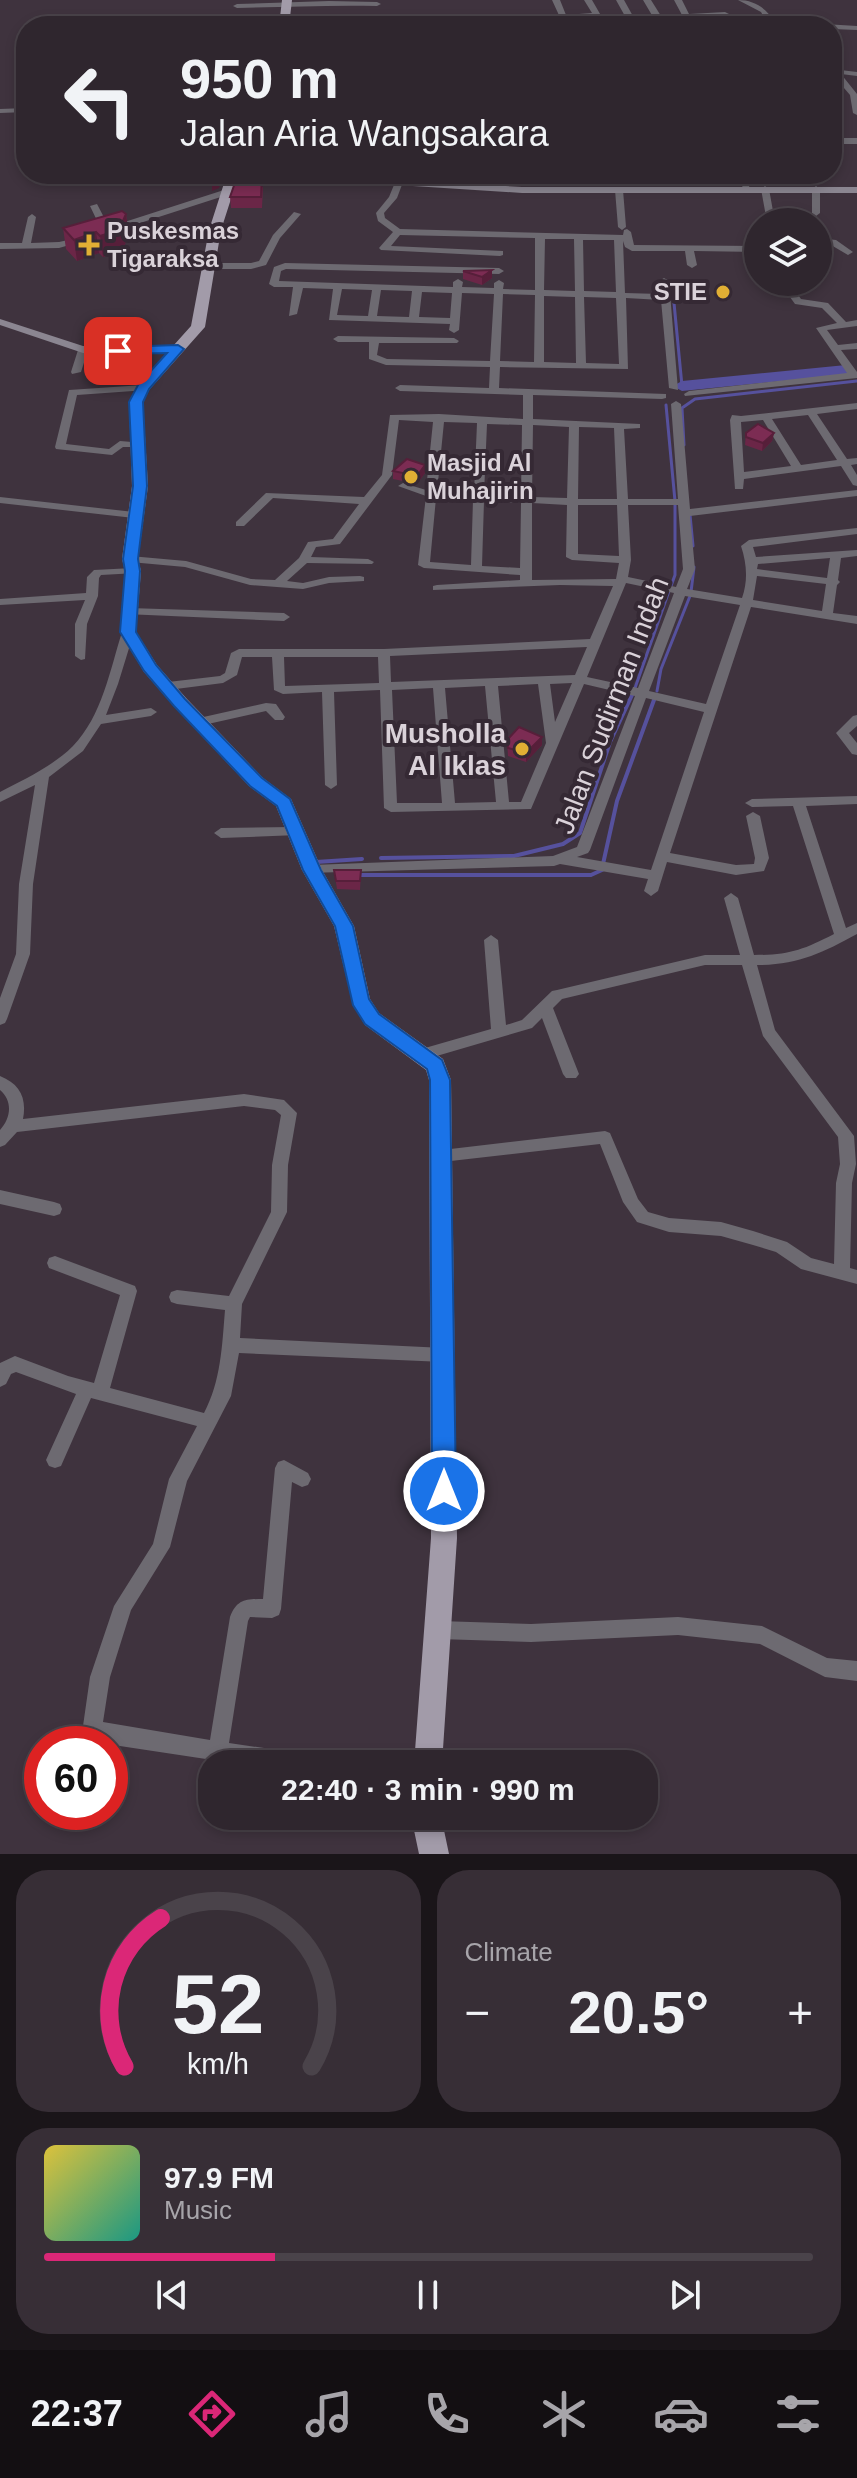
<!DOCTYPE html>
<html lang="en">
<head>
<meta charset="utf-8">
<style>
  body { margin:0; font-family:Arial,sans-serif; background:#372e36; color:#f1f3f6; height:100vh; display:flex; flex-direction:column; font-size:30px; white-space:nowrap }
  * { box-sizing:border-box; margin:0 }
  p { font-size:26px; color:#a7a5aa }
  .icon { flex:none; width:44px; height:44px; fill:none; stroke:currentColor; stroke-width:2; stroke-linecap:round; stroke-linejoin:round }
  .map { position:relative; height:1854px; overflow:hidden }
  .panel { display:flex; flex-direction:column; gap:16px; padding:16px; background:#1a1519; flex:1 }
  .panel>* { flex:none }
  .guide { position:absolute; left:16px; top:16px; width:826px; height:168px; border-radius:32px; box-shadow:0 4px 12px #0003,0 0 0 2px #4a434a; background:#2f262e; color:#f1f3f6; overflow:hidden }
  .fabs { position:absolute; left:744px; top:208px; display:grid; gap:16px }
  .fabs a { display:grid; place-items:center; width:88px; height:88px; border-radius:50%; background:#2f262e; box-shadow:0 4px 12px #0003,0 0 0 2px #4a434a; font-size:40px }
  .speed { position:absolute; left:24px; top:1726px; display:flex; gap:16px; font-size:40px; font-weight:700; text-align:center }
  .speed>* { display:grid; place-content:center; width:104px; height:104px; border-radius:50%; background:#2f262e; box-shadow:0 4px 12px #0003,0 0 0 2px #4a434a; line-height:1 }
  .speed .limit { border:12px solid #d22; background:#fff; color:#111 }
  .pin { position:absolute; display:grid; place-items:center; width:68px; height:68px; color:#fff; margin:-34px; border-radius:16px; box-shadow:0 4px 12px #0006 }
  .me { position:absolute; width:88px; margin:-44px; rotate:0deg; stroke-linejoin:round; filter:drop-shadow(0 0 6px #0008) }
  .turn { display:flex; align-items:center; gap:28px; height:168px; padding:0 32px; font-size:36px }
  .turn .icon { width:104px; height:104px; stroke-width:2.5 }
  .turn b { display:block; font-size:56px; line-height:68px }
  .big { font-size:60px; font-weight:700; line-height:1.1 }
  .panel .card { flex:1; display:flex; flex-direction:column; justify-content:center; gap:12px; min-width:0; padding:0 28px; border-radius:32px; background:#372e36 }
  .panel .dial { align-items:center; gap:0 }
  .dial svg { height:208px; overflow:visible; fill:none; stroke:#4a434a; stroke-width:7; stroke-linecap:round; text-anchor:middle }
  .dial text { fill:#f1f3f6; stroke:none }
  .song { display:flex; align-items:center; gap:24px }
  .cover { width:96px; height:96px; border-radius:12px; background:linear-gradient(135deg,hsl(50 70% 55%),hsl(170 70% 35%)) }
  .played { height:8px; border-radius:4px; background:linear-gradient(90deg,#db2777 30%,#4a434a 30%) }
  .keys { display:flex; justify-content:space-around; direction:ltr }
  .heat { display:flex; justify-content:space-between; align-items:center; font-size:44px; direction:ltr }
  .panel .tiles { flex:1; display:grid; gap:16px; grid-template-columns:1fr 1fr }
  .card:last-child { grid-column:span 2 }
  .trip { position:absolute; left:198px; top:1750px; width:460px; height:80px; border-radius:32px; background:#2f262e; box-shadow:0 4px 12px #0003,0 0 0 2px #4a434a; font-weight:700; line-height:80px; text-align:center }
  .dock { display:flex; height:128px; justify-content:space-around; align-items:center; background:#130f12; color:#a7a5aa }
  .dock .icon { width:56px; height:56px }
  .dock .on { color:#db2777 }
  .dock b { font-size:36px; color:#f1f3f6 }
  .map>svg:first-child { display:block }
  .lines { fill:none; stroke-linecap:round; stroke-linejoin:round }
  .stream-far1 { stroke:#56519d; stroke-width:3 }
  .stream { stroke:#56519d; stroke-width:4 }
  .river { fill:#56519d; fill-rule:evenodd }
  .street { fill:#6d6a71; fill-rule:evenodd }
  .secondary { fill:#8b8691; fill-rule:evenodd }
  .primary { fill:#a29ba9; fill-rule:evenodd }
  .wall { fill:#6b2647 }
  .shaded-wall { fill:#571f3a }
  .building { fill:#7c2c53; stroke:#571f3a; stroke-width:2 }
  .route { fill:#1a73e8; stroke:#114b97; stroke-width:2 }
  .poi-dot { fill:#e1af34; stroke:#352934; stroke-width:3 }
  .labels { text-anchor:middle; stroke-width:8; stroke-linejoin:round; paint-order:stroke }
  .far-poi-label { font-size:24px; font-weight:bold; fill:#dad2d9; stroke:#352934; text-anchor:start }
  .street-label { font-size:28px; fill:#dad2d9; stroke:#352934 }
  .poi-label { font-size:28px; font-weight:bold; fill:#dad2d9; stroke:#352934; text-anchor:end }
</style>
</head>
<body>
<div class="map">
<svg width="857" height="1854" viewBox="0 0 857 1854">
  <rect width="100%" height="100%" fill="#3f333e"/>
  <g class="lines">
    <path class="stream-far1" d="M674,303L682,386
      M666,405L675,501
      M684,445L682,408L695,399L857,381
      M690,515L693,546
      M671,586L675,575V505
      M691,592L694,567
      M635,688L669,591
      M657,691L661,669L690,596"/>
    <path class="stream" d="M381,858L514,856L563,844L580,833L610,742L632,695
      M316,862L362,859
      M603,864L617,801L654,700
      M358,875H591L602,870"/>
    <path class="river" d="M846,365L855,370L852,374L682,391L673,386L682,381Z"/>
    <path class="street" d="M552,0H560L566,15L592,13L584,0H592L607,26H599L594,17L568,19L569,24H563Z
      M616,0H624L634,18L653,17L643,0H651L661,16L682,15L674,0H682L689,14L725,12L729,14L725,16L691,18L695,26H687L684,19L620,23H617V19L626,18Z
      M738,0C754,0 766,8 774,21L857,26V30L832,29V26L768,25L761,12Z
      M329,1L377,2L381,4L377,6C330,5 284,7 237,8L233,6L237,4Z
      M832,69L857,72V76L841,74L857,94V115L853,113L850,95L832,74Z
      M26,108V112L0,113V109Z
      M832,138H857V144H832Z
      M436,174H444L442,187L435,185Z
      M739,174H747L750,191L743,189Z
      M399,179L403,182L397,198L384,213L385,218L400,229L623,235L624,230L627,229L631,232L634,245L758,246V252L694,251L697,265L692,268L687,265L685,251H632L625,247L623,241L625,293L660,294L659,281L664,278L669,281L678,390L669,388L661,300L626,298L628,369L500,367L499,388L666,394V398L662,399L533,395V419L640,424V428L624,429L628,499H678L671,404L676,401L681,404L690,509L857,490V496L690,516L695,569L687,589L742,598C748,581 747,564 741,546L749,540L857,528V534L753,547L756,557L857,550V556L841,558L838,580L840,582L837,585L833,613L857,616V624L751,607L670,853L736,865L754,864L755,858L746,816L753,812L760,816L769,858L764,871L736,875L667,862L658,891L651,896L644,891L648,879L560,864L554,866L307,873L305,870L312,865L553,856L577,847L635,696L584,684L531,809L391,812L384,808L380,690L334,692L337,785L331,789L325,785L322,692L283,694L274,690L272,657H242L237,675L223,683L168,690L162,686L168,682L220,676L225,673L231,653L239,649H384L590,639L613,586L560,585L433,590V586L437,585L520,580V575L424,568L418,565L426,496L398,486L403,483L426,490L433,422L399,420L392,475L340,544L316,547L311,557L368,559L374,562L372,564L307,563L287,581L303,583L329,577L360,576L364,577V581L329,583L303,589L250,585L185,567L130,562L124,559L130,556L186,561L251,579L275,580L299,558L308,542L333,539L359,504L273,498L244,526H236V522L266,493L364,497L382,475L390,415L439,414L523,419V395L400,391L395,388L400,385L489,388L490,367L386,365L369,359V342H338L333,339L338,336L454,338L459,341L457,343H379L377,355L387,359L490,361L494,294L462,293L459,330L454,333L449,330L450,324L329,320L333,289L303,288L297,314L289,316L293,287H274L269,284L274,267L285,263L499,268L504,271L499,274L286,269L281,271L279,281L453,287V282L458,279L463,282L462,287L494,288V283L499,280L504,283L503,289L535,290V238L400,235L391,246L503,251V255L500,256L381,250L379,248L393,232L378,221L376,213L389,197L396,180ZM545,239H574L575,291L544,290ZM583,240H614L616,292L584,291ZM342,289L372,290L368,316L337,315ZM381,290L412,291L409,317L377,316ZM422,292L452,293L450,318L419,317ZM503,294L535,295L534,362L500,361ZM544,296L575,297L576,363L544,362ZM584,297L616,298L619,364L586,363ZM444,422L477,423L474,494L437,492ZM487,424L522,425L521,496L484,494ZM533,425L569,427L567,498L532,497ZM579,427L614,428L617,499H578ZM436,498L473,500L471,565L430,562ZM484,501L521,503L520,568L482,566ZM532,503L567,505L566,557L572,560L619,563L616,579L532,580ZM578,505H617L619,556L578,554ZM628,505H678L683,569L676,587L628,577L631,560ZM830,558L827,578L757,569L758,564ZM757,576L826,584L822,611L753,600ZM626,583L674,593L638,688L587,677ZM685,596L740,605L706,704L649,691ZM587,647L575,675L391,682L390,656ZM284,657H378L379,683L285,686ZM572,683L555,722L550,684ZM538,684L546,743L521,802H509L498,686ZM485,686L496,802L455,803L445,688ZM433,688L442,803H397L392,690ZM646,698L704,712L651,870L577,857L588,853L590,850Z
      M765,186L769,189L775,222H767L761,189Z
      M816,186L820,189V213L816,216L812,213V189Z
      M619,187L623,190L626,227L622,230L618,227L615,190Z
      M227,189L231,192L230,194L106,234L102,231L90,206L97,204L109,227Z
      M294,212L301,214L280,238L266,265L251,269H206L201,266L206,263H251L259,261L273,235Z
      M32,214L36,217L31,243L59,242L82,237L87,240L59,248L0,249V243H22L28,217Z
      M818,238L836,240L853,252L848,255L831,245L818,244Z
      M779,282H789L801,299L828,303L846,322L857,320V326L827,330L838,345L857,343V349L841,350L857,372V378L685,396L684,394L689,391L847,373L816,328L837,323L822,308L795,304Z
      M83,347L88,350L81,372L72,374L71,372L78,350Z
      M143,385L148,388L147,390L77,395L66,444L109,449L120,441L144,443V447H123L112,455L56,449L55,447L69,390Z
      M857,403V409L817,414L847,459L857,458V464L851,465L857,475V486L853,485L841,466L744,479L743,489H735L730,420L732,415L741,416ZM808,415L837,460L801,465L772,419ZM763,420L791,466L744,472L741,422Z
      M0,497L134,512L140,515L134,518L0,503Z
      M133,568L139,571L137,573L101,575L99,578L98,596L87,624L85,659L81,660L75,656V624L85,600L0,605V599L86,593L87,577L94,570Z
      M129,608L284,613L290,617L284,621L125,614V610Z
      M128,628L134,632L118,684L106,715L151,708L157,712L151,716L101,724L83,751L49,777L33,884L30,954L7,1019L5,1023L0,1025V998L16,954L19,884L35,785L0,802V792C25,779 53,766 73,746C102,716 110,670 122,632Z
      M266,703L276,704L285,717L283,720H275L266,711L199,726L193,722L199,718Z
      M857,715V726L849,733L857,743V755L852,754L836,733L853,716Z
      M857,796V804L806,806L846,928L857,923V934C822,953 798,965 757,965L775,1030L854,1136L856,1164L852,1183L850,1268L857,1270V1284L801,1269L776,1252L753,1245L721,1236L669,1232L637,1222L623,1202L600,1144L442,1162L436,1160L434,1156L436,1152L442,1150L605,1131L610,1133L638,1199L648,1212L669,1218L721,1222L753,1231L787,1242L811,1258L834,1264L836,1183L840,1164L838,1137L763,1036L742,965H705L562,999L553,1008L579,1074L576,1078H566L563,1074L542,1018L532,1028L423,1060L418,1058L416,1054L418,1050L491,1029L484,940L491,935L498,940L506,1025L522,1020L552,991L557,990L705,955H740L724,898L731,893L738,898L754,955C789,955 803,950 834,934L793,806L752,807L745,803L752,799Z
      M293,827L300,832L298,835L221,838L214,833L221,828Z
      M0,1076C20,1084 27,1098 23,1119L244,1094L284,1100L297,1113L288,1165L287,1212L242,1304L240,1338L444,1348L450,1350L453,1355L450,1360L444,1362L239,1353L231,1396L187,1481L170,1547L131,1610L110,1677L103,1722L210,1740L230,1617C237,1599 246,1599 263,1599L275,1468L278,1462L284,1460L308,1473L311,1479L308,1485L302,1487L292,1482L281,1609L279,1615L272,1618L250,1617L248,1621L229,1743L305,1754L312,1757L315,1764H239L100,1743L93,1740L83,1726L90,1677L114,1606L153,1544L169,1479L197,1426L91,1398L61,1466L55,1468L49,1466L46,1460L76,1394L16,1372L11,1374L6,1384L0,1387V1363L15,1356L68,1376L94,1383L120,1295L49,1268L47,1263L49,1258L55,1256L135,1286L137,1291L110,1388L204,1413C221,1381 222,1346 225,1310L177,1304L171,1302L169,1297L171,1292L177,1290L229,1296L271,1212L272,1165L281,1115L275,1110L244,1106L17,1132L5,1145L0,1147V1130C11,1118 13,1101 0,1090Z
      M0,1190L54,1202L60,1204L62,1209L60,1214L54,1216L0,1204Z
      M678,1617L762,1626L827,1658L857,1661V1681L825,1677L760,1644L678,1635L531,1642L439,1639L432,1637L429,1630L432,1623L439,1621L531,1624Z"/>
    <path class="secondary" d="M295,174L522,187H857V193H522L304,179L244,185L239,182L244,179Z
      M0,319L83,346L124,349L178,346L184,349L178,352L124,356L83,353L0,325Z"/>
    <path class="primary" d="M282,0H292L289,26H279Z
      M227,174H239L221,230L205,327L149,390L143,402L148,486L138,559L141,571L136,632L157,665L186,698L263,778L291,799L322,870L354,926L370,999L379,1013L443,1059L451,1080L457,1538L442,1764H414L431,1538L429,1080L426,1070L365,1025L353,1005L334,926L302,870L276,806L249,786L174,706L144,672L120,632L125,571L122,559L132,486L129,402L138,385L191,326L209,230Z
      M411,1816H441L449,1854H419Z"/>
  </g>
  <path class="wall" d="M521,174H573V185L522,182Z
    M263,187L262,208H231L230,197Z
    M126,214L129,235L122,251L103,257L99,253L77,261L66,249L63,228Z
    M463,271L492,278L482,285L463,279Z
    M746,433H774L772,441L762,451L745,445Z
    M425,465V473L417,484L393,479V471Z
    M542,737V745L526,762L508,756L507,740Z
    M334,870H361L360,890L337,889Z"/>
  <path class="shaded-wall" d="M221,174L222,179L219,188L212,191V183Z
    M126,214L129,235L122,251L103,257L100,236Z
    M96,232L99,253L77,261L74,240Z
    M492,270V278L482,285V277Z
    M774,433L772,441L762,451L763,443Z
    M425,465V473L417,484V476Z
    M542,737V745L526,762V753Z"/>
  <path class="building" d="M213,174H221L219,181L212,183Z
    M262,176L261,197H230L236,180Z
    M122,211L126,214L119,230L100,236L96,232L74,240L63,228Z
    M492,270L482,277L463,271Z
    M758,424L774,433L763,443L746,437V433Z
    M407,459L425,465L417,476L393,471Z
    M519,727L542,737L526,753L508,748L507,740Z
    M334,870H361L360,881H336Z"/>
  <path class="route" d="M178,345L184,349L149,389L143,402L147,486L138,559L140,571L136,632L156,665L185,699L262,778L290,799L321,870L353,926L369,999L379,1014L442,1060L450,1080L456,1491L452,1499L444,1502L436,1499L432,1491L430,1080L427,1069L365,1024L353,1005L335,926L303,870L277,806L250,786L174,706L144,671L120,632L125,571L123,559L133,486L129,402L138,385L167,353L118,354L112,351L118,347Z"/>
  <g class="poi-dot">
    <path d="M85 233h8v8h8v8h-8v8h-8v-8h-8v-8h8z"/>
    <circle cx="723" cy="292" r="8"/>
    <circle cx="411" cy="477" r="8"/>
    <circle cx="522" cy="749" r="8"/>
  </g>
  <g class="labels">
    <g class="far-poi-label">
      <text x="107" y="239">Puskesmas<tspan x="107" dy="28">Tigaraksa</tspan></text>
      <text x="707" y="300" text-anchor="end">STIE</text>
      <text x="427" y="471">Masjid Al<tspan x="427" dy="28">Muhajirin</tspan></text>
    </g>
    <g class="street-label">
      <text transform="translate(611 705) rotate(-69)" y="10">Jalan Sudirman Indah</text>
    </g>
    <g class="poi-label">
      <text x="506" y="743">Musholla<tspan x="506" dy="32">Al Iklas</tspan></text>
    </g>
  </g>
</svg>
<div class="fabs">
<a><svg class="icon" aria-label="layers" viewBox="0 0 24 24"><path d="M12 4l9 5-9 5-9-5zM3 14l9 5 9-5"/></svg></a>
</div>
<div class="speed"><div class="limit">60</div></div>
<div class="pin" style="left:118px;top:351px;background:#d93025"><svg class="icon" aria-label="arrive" viewBox="0 0 24 24"><path d="M6 21V4h12l-3 4 3 4H6"/></svg></div>
<svg class="me" style="left:444px;top:1491px" viewBox="-20 -20 40 40"><circle r="17" fill="#1a73e8" stroke="#fff" stroke-width="3"/><path d="M0-11L8 9 0 5-8 9z" fill="#fff"/></svg>
<div class="trip">22:40 · 3 min · 990 m</div>
<div class="guide">
<div class="turn"><svg class="icon" aria-label="left" viewBox="0 0 24 24"><path d="M17 20v-9H6M10 6l-5 5 5 5"/></svg><div><b>950 m</b>Jalan Aria Wangsakara</div></div>
</div>
</div>
<section class="panel">
<div class="tiles">
<div class="card dial"><svg viewBox="0 0 100 80">
<path d="M14 69A42 42 0 1 1 86 69"/>
<path d="M14 69A42 42 0 0 1 28 12" stroke="#db2777"/>
<text x="50" y="56" font-size="32" font-weight="700">52</text>
<text x="50" y="72" font-size="11">km/h</text>
</svg></div>
<div class="card"><p>Climate</p>
<div class="heat"><a>−</a><b class="big">20.5°</b><a>+</a></div>
</div>
<div class="card">
<div class="song"><i class="cover"></i><div><b>97.9 FM</b><p>Music</p></div></div>
<div class="played"></div>
<div class="keys"><svg class="icon" aria-label="previous" viewBox="0 0 24 24"><path d="M18 5L8 12l10 7zM5 5v14"/></svg><svg class="icon" aria-label="pause" viewBox="0 0 24 24"><path d="M8 5v14M16 5v14"/></svg><svg class="icon" aria-label="next" viewBox="0 0 24 24"><path d="M6 5l10 7-10 7zM19 5v14"/></svg></div>
</div>
</div>
</section>
<nav class="dock">
<b>22:37</b>
<svg class="icon on" aria-label="directions" viewBox="0 0 24 24"><path d="M12 3l9 9-9 9-9-9zM9 14v-3h6M13 9l2 2-2 2"/></svg>
<svg class="icon" aria-label="music" viewBox="0 0 24 24"><path d="M9 18V5l10-2v13"/><circle cx="6" cy="18" r="3"/><circle cx="16" cy="16" r="3"/></svg>
<svg class="icon" aria-label="phone" viewBox="0 0 24 24"><path d="M5 4h4l2 5-3 2q2 4 5 5l2-3 5 2v4C11 20 4 13 5 4z"/></svg>
<svg class="icon" aria-label="climate" viewBox="0 0 24 24"><path d="M12 3v18M4 7l16 10M4 17L20 7"/></svg>
<svg class="icon" aria-label="car" viewBox="0 0 24 24"><path d="M5 17H2v-5l4-1 3-4h7l3 4 3 1v5h-3M9 17h6M6 11h13"/><circle cx="7" cy="17" r="2"/><circle cx="17" cy="17" r="2"/></svg>
<svg class="icon" aria-label="filters" viewBox="0 0 24 24"><path d="M4 7h16M4 17h16"/><circle cx="9" cy="7" r="2"/><circle cx="15" cy="17" r="2"/></svg>
</nav>
</body>
</html>
